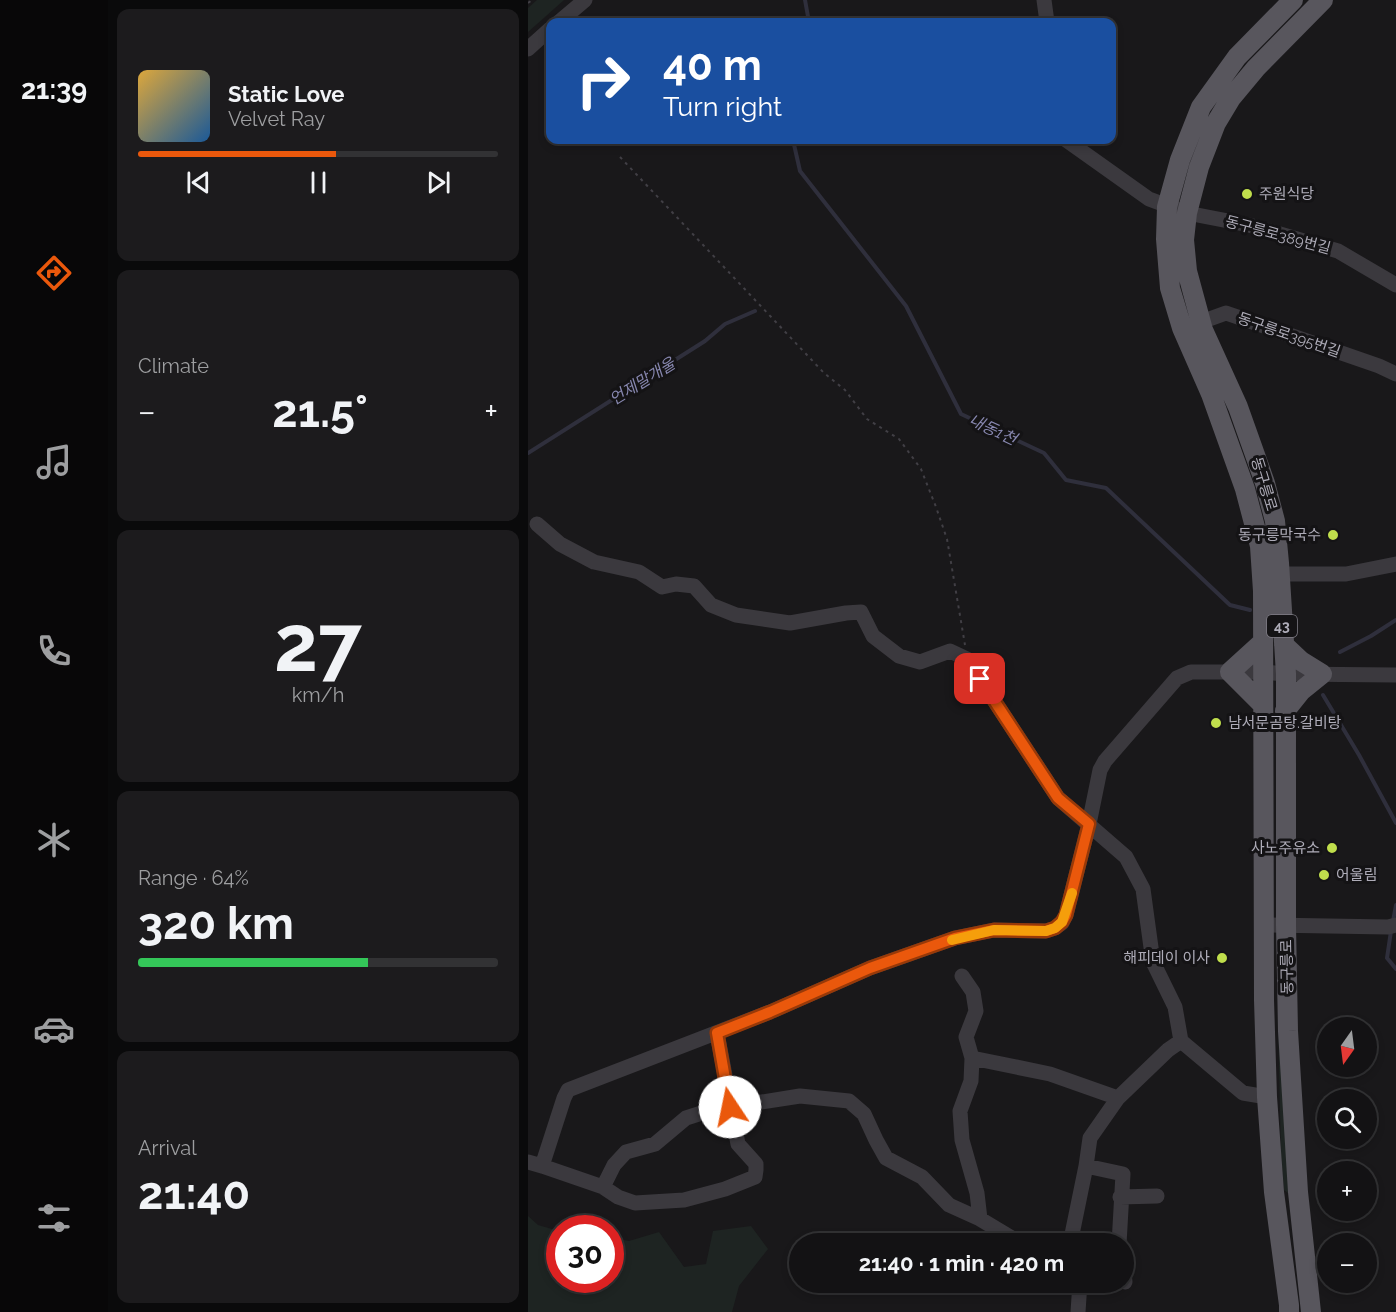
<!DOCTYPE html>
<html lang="en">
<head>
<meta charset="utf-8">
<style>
  body { margin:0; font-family:Raleway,"Noto Sans KR",sans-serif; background:#1c1b1d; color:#f1f3f6; height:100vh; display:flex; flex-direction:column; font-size:22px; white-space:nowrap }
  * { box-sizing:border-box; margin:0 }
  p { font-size:20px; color:#9d9ea0 }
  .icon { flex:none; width:33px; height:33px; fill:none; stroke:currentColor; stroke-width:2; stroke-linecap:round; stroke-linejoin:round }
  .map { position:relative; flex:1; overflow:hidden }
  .drawer { display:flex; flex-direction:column; gap:9px; padding:9px; background:#0a0a0b; width:420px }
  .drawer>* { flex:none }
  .banner { position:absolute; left:18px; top:18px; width:570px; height:126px; border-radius:12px; box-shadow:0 3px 9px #0003,0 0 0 2px #323234; background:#1a4fa0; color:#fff; overflow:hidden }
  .needle { width:39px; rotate:194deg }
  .tools { position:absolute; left:789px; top:1017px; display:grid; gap:12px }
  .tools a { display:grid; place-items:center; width:60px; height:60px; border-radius:50%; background:#131214; box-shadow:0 3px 9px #0003,0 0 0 2px #323234; font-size:30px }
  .speed { position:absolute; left:18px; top:1215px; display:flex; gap:12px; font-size:30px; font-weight:700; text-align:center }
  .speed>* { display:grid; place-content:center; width:78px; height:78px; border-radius:50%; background:#131214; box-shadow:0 3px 9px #0003,0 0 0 2px #323234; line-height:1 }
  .speed .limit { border:9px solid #d22; background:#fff; color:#111 }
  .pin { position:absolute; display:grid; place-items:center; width:51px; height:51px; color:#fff; margin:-26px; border-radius:12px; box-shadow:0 3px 9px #0006 }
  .me { position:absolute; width:66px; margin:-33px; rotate:349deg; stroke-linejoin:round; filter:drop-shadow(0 0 4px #0008) }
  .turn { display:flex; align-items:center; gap:21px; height:126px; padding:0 18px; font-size:27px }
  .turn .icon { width:78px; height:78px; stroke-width:2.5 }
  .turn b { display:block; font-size:42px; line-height:51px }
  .big { font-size:45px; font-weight:700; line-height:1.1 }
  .drawer .widget { flex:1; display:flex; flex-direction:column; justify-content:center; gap:9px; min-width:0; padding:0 21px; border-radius:12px; background:#1c1b1d }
  .drawer .dial { align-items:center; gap:0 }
  .dial b { font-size:78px; line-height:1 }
  .song { display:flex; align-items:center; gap:18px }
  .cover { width:72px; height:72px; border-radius:9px; background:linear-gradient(135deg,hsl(40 70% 55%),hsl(210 70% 35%)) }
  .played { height:6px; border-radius:3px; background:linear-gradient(90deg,#ea580c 55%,#323234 55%) }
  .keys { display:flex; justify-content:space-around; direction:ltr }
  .heat { display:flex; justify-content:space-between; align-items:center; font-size:33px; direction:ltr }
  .charge { height:9px; border-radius:4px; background:linear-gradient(90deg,#34c759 64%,#323234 0) }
  .trip { position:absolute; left:261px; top:1233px; width:345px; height:60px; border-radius:30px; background:#131214; box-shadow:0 3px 9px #0003,0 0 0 2px #323234; font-weight:700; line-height:60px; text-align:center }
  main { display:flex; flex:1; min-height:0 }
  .dock { display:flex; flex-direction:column; width:108px; justify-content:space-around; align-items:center; background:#080708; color:#9d9ea0 }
  .dock .icon { width:42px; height:42px }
  .dock .on { color:#ea580c }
  .dock b { font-size:27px; color:#f1f3f6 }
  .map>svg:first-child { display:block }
  .green { fill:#1e2422 }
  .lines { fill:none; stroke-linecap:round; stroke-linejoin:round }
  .stream { stroke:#2f2f3c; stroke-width:4 }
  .path { stroke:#413f45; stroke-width:2; stroke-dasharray:3 4.5; stroke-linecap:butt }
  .minor { stroke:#3b393e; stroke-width:15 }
  .major { stroke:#58565d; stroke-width:20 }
  .route-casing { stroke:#983908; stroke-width:15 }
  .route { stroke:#ea580c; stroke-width:10 }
  .slow { stroke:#f59e0b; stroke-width:10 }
  .poi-dot { fill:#c0de4c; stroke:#141315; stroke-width:2 }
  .labels { text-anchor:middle; stroke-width:6; stroke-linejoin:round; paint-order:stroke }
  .shield { fill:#141315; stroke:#807e87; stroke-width:1.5 }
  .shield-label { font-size:14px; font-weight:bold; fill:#aeacb8 }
  .poi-label { font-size:15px; fill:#aeacb8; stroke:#141315; text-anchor:start }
  .street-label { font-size:15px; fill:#aeacb8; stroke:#141315 }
  .water-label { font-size:16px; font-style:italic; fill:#8787af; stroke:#141315 }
</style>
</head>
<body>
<main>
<nav class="dock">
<b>21:39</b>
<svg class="icon on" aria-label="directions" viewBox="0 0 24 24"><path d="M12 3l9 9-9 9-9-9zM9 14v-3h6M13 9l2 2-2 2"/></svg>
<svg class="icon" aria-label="music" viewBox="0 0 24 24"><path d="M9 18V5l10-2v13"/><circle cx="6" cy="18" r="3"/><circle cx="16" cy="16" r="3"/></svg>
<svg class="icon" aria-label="phone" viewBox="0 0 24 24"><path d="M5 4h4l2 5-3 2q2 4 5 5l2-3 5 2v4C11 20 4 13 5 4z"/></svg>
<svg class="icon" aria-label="climate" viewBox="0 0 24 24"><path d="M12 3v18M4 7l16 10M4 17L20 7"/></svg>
<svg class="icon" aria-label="car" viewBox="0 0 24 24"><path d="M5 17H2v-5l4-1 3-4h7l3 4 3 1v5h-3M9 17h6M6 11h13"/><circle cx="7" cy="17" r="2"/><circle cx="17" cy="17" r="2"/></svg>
<svg class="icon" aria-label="filters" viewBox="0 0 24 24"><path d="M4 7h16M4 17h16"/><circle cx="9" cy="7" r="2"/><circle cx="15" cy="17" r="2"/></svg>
</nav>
<section class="drawer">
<div class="widget">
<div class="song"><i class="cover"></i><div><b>Static Love</b><p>Velvet Ray</p></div></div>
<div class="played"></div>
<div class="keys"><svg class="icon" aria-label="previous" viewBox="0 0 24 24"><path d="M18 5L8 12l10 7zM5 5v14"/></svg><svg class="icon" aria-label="pause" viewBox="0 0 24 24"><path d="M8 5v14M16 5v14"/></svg><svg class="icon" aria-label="next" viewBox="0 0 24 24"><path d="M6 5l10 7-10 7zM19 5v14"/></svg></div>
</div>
<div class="widget"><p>Climate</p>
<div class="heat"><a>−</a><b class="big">21.5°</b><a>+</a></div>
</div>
<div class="widget dial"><b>27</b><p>km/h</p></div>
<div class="widget"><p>Range · 64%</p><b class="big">320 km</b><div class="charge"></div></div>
<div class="widget"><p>Arrival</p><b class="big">21:40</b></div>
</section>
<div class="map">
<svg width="868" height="1312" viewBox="0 0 868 1312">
  <rect width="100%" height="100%" fill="#19181a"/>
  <path class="green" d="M9,0H36L0,32V8Z
    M750,1020L761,1192L760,1193L756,1190L753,1155Z
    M0,1216L10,1225L31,1231L32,1280H82L83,1238L101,1241L131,1232L156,1267L178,1264L185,1231L223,1226L240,1249L211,1286L204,1312H0Z"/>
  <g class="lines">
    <path class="stream" d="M277,0L281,22
      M265,140L272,171L378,306L433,414L516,453L538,480L578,488L702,605L722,610
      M0,453L177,341L197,324L227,311
      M812,652L843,636L868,620
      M795,695L831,755L868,823
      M865,921L868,905
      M863,931L859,958L868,969"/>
    <path class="path" d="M0,3L4,0
      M92,157L296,373L317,390L339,419L371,439L393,469L408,507L419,539L437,645"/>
    <path class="minor" d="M516,0L519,22
      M31,22L57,0
      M0,49L22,29
      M538,140L621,199L659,213L721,225L810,251L868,285
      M662,326L698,313L851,366L868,374
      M9,524L32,544L66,562L111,572L134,587L148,584L166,586L183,605L208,615L262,623L318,613L333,612L345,636L371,656L392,662L422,651L439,659L530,798L598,857L615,889L625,962L647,1007L653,1041L715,1093L739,1097
      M751,574H818L868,564
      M736,925L860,927L868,925
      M434,976L445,992L448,1011L438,1037L444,1058L443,1081L432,1111L434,1140L449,1193L452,1219
      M444,1058L522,1074L590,1098
      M0,1162L14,1166L75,1187L86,1165L98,1152L127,1144L158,1118L183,1110L272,1096L321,1101L336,1114L348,1140L358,1158L394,1177L421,1205L452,1219L487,1240L504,1244
      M14,1166L36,1098L40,1090L242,1012L342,968L427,938L466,930L518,931L527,928L534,923L538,915L561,824L572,770L577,761L649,678L663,672H735L758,674L868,675
      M558,1166L595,1174L591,1244
      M75,1187L90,1197L107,1203L156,1200L197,1189L227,1177L228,1170V1164L210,1144L189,1033
      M592,1197L629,1196
      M542,1244L558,1166L562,1138L590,1098L640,1050L653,1041
      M596,1272L597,1282
      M550,1312L552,1282"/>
    <path class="major" d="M735,642L702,672L735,705
      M756,645L773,661L794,674L773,691L757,711
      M761,1312V1305L746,1192L739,1097L736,1000L735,591L732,546L717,489L683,394L654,328L642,288L638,239L639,207L652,160L673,107L709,57L765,0
      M783,1312L770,1192L760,1031L758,925V674L751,563L747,521L737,483L710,407L675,330L659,271L656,240L659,213L671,167L688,123L703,98L728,68L795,0"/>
  </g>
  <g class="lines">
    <defs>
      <path id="route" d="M202,1107L189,1033L242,1012L342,968L427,938L466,930L518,931L527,928L534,922L538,915L561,824L530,798L452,679"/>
    </defs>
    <use href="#route" class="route-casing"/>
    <use href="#route" class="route"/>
    <path class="slow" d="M424,940L466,930L518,931L527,928L534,922L544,893"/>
  </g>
  <g class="poi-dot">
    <circle cx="719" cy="194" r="6"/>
    <circle cx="805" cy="535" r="6"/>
    <circle cx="688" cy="723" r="6"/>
    <circle cx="804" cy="848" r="6"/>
    <circle cx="796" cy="875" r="6"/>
    <circle cx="694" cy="958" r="6"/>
  </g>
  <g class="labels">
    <rect class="shield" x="739" y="615" width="30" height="22" rx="4.5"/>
    <g class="shield-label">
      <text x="754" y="631">43</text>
    </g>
    <g class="poi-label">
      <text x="731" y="199">주원식당</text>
      <text x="793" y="540" text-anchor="end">동구릉막국수</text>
      <text x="700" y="728">남서문곰탕.갈비탕</text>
      <text x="792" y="853" text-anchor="end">사노주유소</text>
      <text x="808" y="880">어울림</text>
      <text x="682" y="963" text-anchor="end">해피데이 이사</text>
    </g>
    <g class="street-label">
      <text transform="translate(750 235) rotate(15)" y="5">동구릉로389번길</text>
      <text transform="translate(761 335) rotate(19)" y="5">동구릉로395번길</text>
      <text transform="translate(736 484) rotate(73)" y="5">동구릉로</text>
      <text transform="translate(759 967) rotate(-91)" y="5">동구릉로</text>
    </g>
    <g class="water-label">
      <text transform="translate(114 381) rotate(-32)" y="6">언제말개울</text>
      <text transform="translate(465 429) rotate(25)" y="6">내동1천</text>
    </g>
  </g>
</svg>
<div class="tools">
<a><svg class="needle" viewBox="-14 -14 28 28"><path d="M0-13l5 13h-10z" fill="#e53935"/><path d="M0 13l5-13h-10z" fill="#9d9ea0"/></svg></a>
<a><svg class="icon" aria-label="search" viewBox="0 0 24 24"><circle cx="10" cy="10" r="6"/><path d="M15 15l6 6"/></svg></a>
<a>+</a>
<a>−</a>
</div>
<div class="speed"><div class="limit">30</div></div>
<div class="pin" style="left:452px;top:679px;background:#d93025"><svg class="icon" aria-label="arrive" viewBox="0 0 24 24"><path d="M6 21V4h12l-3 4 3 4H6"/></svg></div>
<svg class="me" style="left:202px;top:1107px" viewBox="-20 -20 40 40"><circle r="19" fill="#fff"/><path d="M0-13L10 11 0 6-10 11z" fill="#ea580c"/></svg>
<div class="trip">21:40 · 1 min · 420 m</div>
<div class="banner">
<div class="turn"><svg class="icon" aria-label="right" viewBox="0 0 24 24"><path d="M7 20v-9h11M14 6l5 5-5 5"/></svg><div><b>40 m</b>Turn right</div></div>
</div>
</div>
</main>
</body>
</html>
